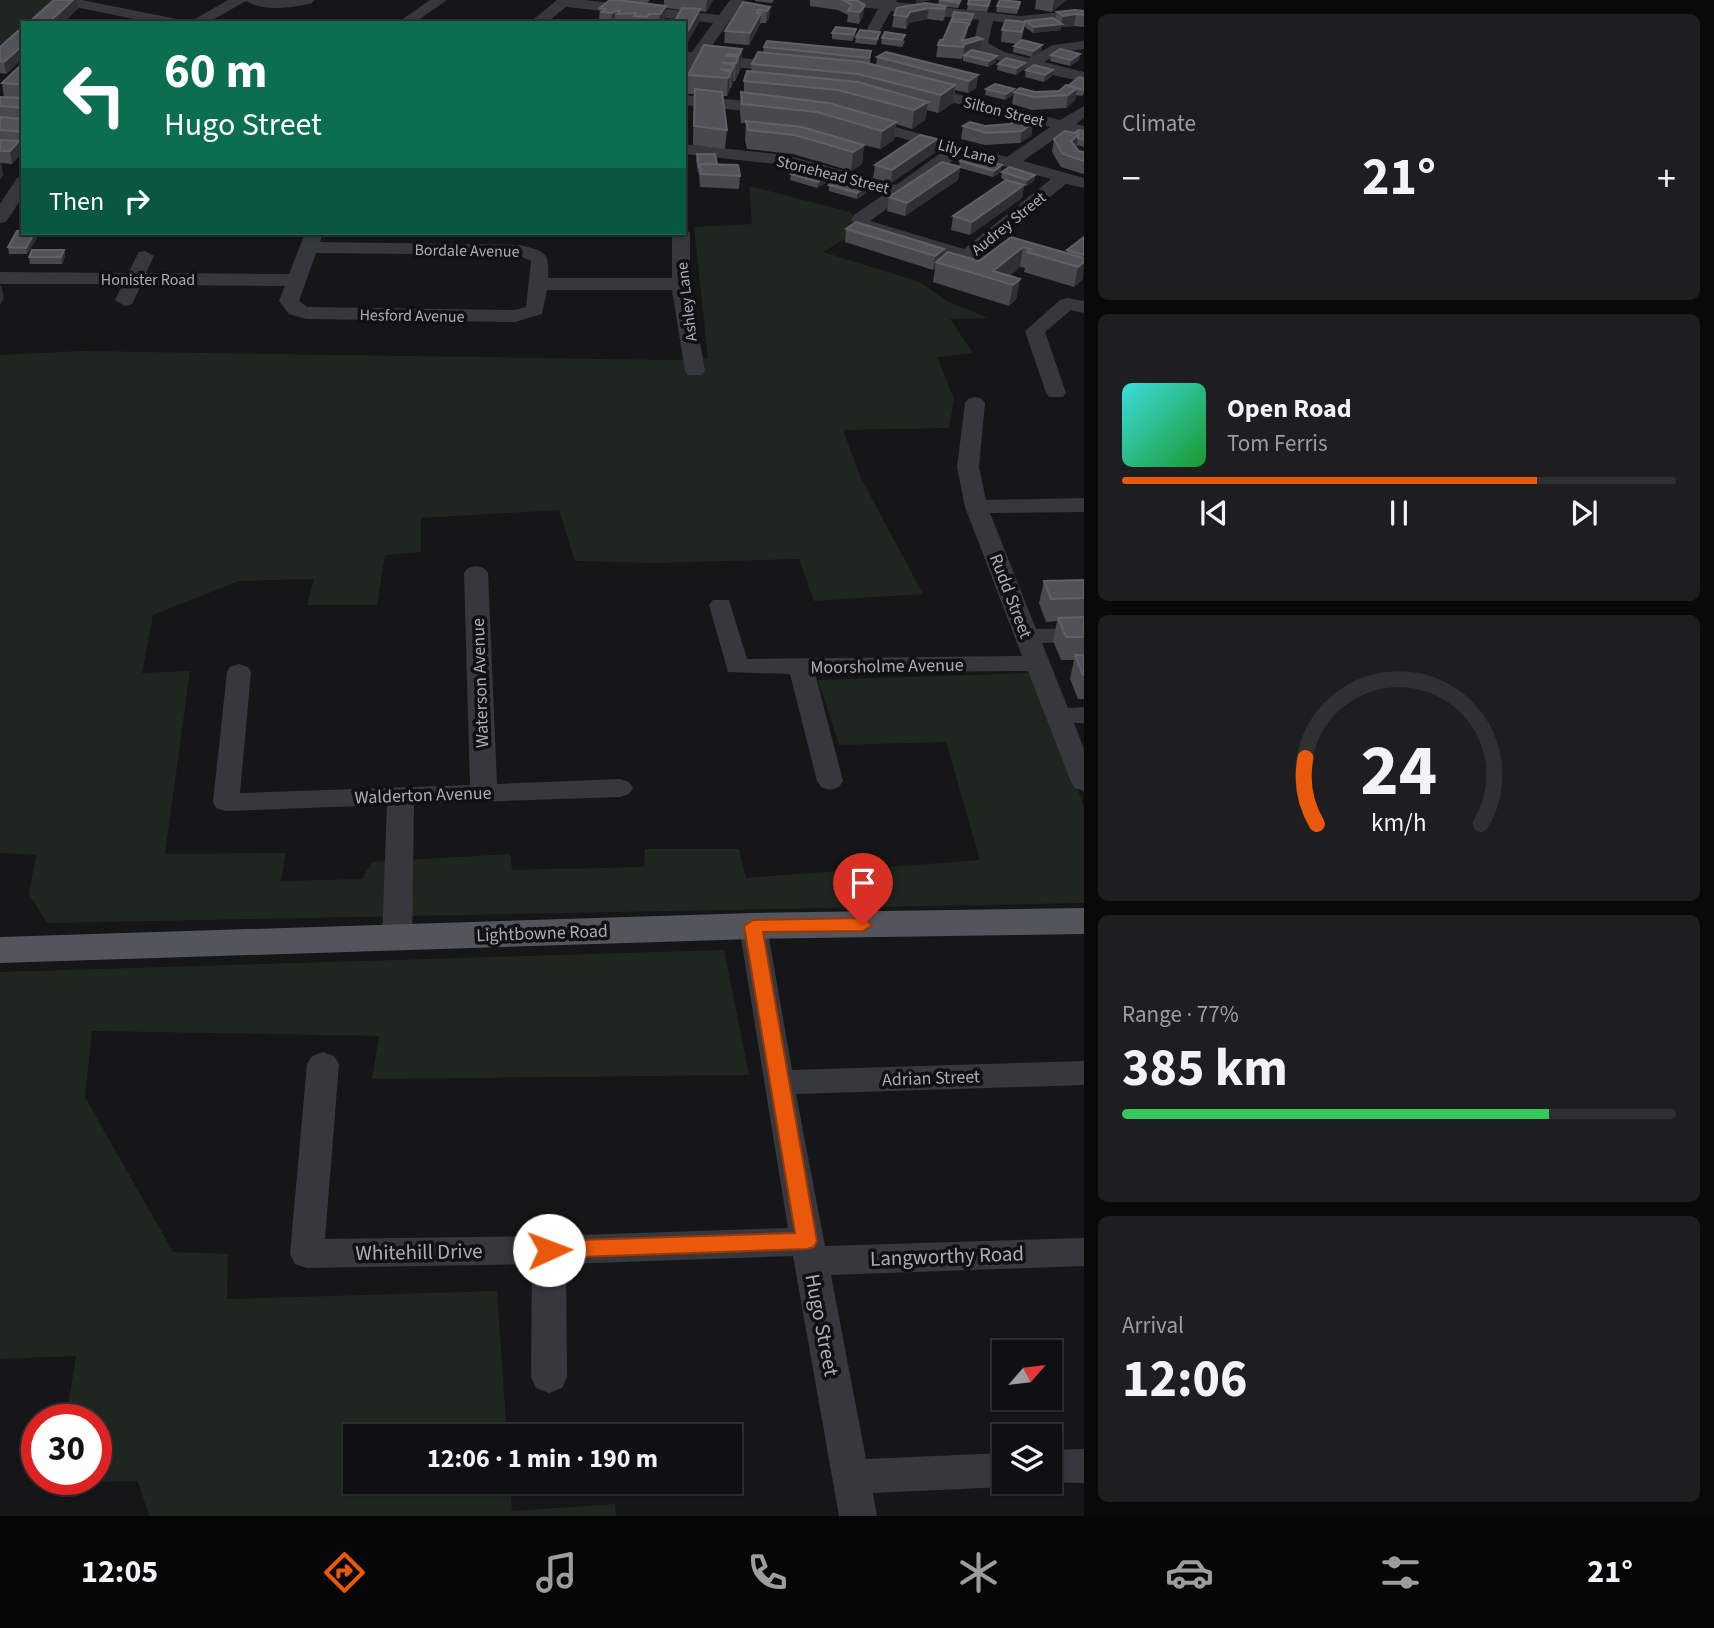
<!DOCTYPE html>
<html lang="en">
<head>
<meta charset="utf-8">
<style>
  body { margin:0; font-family:"Source Sans 3",sans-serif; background:#1e1e20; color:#f1f3f6; height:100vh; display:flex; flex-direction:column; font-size:26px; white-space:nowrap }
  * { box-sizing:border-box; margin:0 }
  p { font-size:23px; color:#9c9d9f }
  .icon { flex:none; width:38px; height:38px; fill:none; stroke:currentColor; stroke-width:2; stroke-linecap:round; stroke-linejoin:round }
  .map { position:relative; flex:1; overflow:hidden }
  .panel { display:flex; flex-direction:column; gap:14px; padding:14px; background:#09090a; width:630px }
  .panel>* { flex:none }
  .hud { position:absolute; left:21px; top:21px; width:665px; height:214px; border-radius:0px; box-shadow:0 2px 5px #0004,0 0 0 2px #303032; background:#0b6e4f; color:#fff; overflow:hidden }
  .needle { width:46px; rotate:62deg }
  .fabs { position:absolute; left:992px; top:1340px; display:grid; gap:14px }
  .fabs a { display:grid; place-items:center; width:70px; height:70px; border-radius:0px; background:#101012; box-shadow:0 2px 5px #0004,0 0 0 2px #303032; font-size:35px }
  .speed { position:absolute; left:21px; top:1404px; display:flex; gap:14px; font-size:35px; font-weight:700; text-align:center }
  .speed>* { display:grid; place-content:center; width:91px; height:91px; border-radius:50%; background:#101012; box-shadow:0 2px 5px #0004,0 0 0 2px #303032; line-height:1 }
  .speed .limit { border:10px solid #d22; background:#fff; color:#111 }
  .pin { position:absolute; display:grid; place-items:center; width:60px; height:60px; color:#fff; margin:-72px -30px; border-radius:50% 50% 50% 0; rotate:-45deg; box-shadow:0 0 7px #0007 }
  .pin .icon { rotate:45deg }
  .me { position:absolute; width:77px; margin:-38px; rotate:88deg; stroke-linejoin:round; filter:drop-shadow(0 0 5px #0008) }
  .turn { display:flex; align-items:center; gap:24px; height:147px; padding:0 28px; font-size:32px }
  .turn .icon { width:91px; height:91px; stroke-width:2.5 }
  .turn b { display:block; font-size:49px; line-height:60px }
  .then { display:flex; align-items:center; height:66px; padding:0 28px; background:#0003; gap:14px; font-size:26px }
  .big { font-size:52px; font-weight:700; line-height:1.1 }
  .panel .tile { flex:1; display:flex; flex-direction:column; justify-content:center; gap:10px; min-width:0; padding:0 24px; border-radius:10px; background:#1e1e20 }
  .panel .dial { align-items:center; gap:0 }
  .dial svg { height:182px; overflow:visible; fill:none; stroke:#303032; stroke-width:7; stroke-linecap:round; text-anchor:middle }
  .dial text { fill:#f1f3f6; stroke:none }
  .song { display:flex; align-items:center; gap:21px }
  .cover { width:84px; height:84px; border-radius:10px; background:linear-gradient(135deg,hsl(180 70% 55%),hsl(130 70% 35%)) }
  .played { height:7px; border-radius:4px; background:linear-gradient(90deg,#ea580c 75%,#303032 75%) }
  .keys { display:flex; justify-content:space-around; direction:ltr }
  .heat { display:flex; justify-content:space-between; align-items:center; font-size:38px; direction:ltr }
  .charge { height:10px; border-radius:5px; background:linear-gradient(90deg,#34c759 77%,#303032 0) }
  .trip { position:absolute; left:343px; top:1424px; width:399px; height:70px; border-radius:0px; background:#101012; box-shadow:0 2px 5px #0004,0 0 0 2px #303032; font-weight:700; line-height:70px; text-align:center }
  .dock { display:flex; height:112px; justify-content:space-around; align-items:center; background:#060607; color:#9c9d9f }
  .dock .icon { width:49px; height:49px }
  .dock .current { color:#ea580c }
  .dock b { font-size:32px; color:#f1f3f6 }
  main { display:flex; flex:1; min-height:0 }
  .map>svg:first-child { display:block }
  .green { fill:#1e261f }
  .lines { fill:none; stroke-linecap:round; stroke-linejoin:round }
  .minor { fill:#37383d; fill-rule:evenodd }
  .major { fill:#53555c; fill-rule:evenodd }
  .wall { fill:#47494d }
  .shaded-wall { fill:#2f3033 }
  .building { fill:#525359; stroke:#5f6168; stroke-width:2 }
  .route { fill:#ea580c; stroke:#983908; stroke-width:2 }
  .labels { text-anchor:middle; stroke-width:7; stroke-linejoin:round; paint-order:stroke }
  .far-street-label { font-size:16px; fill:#a8adb8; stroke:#111113 }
  .street-label { font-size:18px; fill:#a8adb8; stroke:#111113 }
  .near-street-label { font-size:21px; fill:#a8adb8; stroke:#111113 }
</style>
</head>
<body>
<main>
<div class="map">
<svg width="1084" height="1516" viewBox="0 0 1084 1516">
  <rect width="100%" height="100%" fill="#161618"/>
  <path class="green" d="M0,0H54L55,1L29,23H23V28L0,48Z
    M749,186L850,212L862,229L823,252L920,282L947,301L988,318L950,319L973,353L937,357L954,399L949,428L843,430L861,478L923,594L814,601L799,559L654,563L575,561L559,510L421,518V552L385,555L377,605H307L314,579L239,581L153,615L142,673L190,671L165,854L286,853L281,881L362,879L372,862L510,854L512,870L644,867L645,849H739L746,878L980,860L946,742L839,745L818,680L1035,673L1084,806V903L47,923L29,894L36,855L0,853V355L82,351L671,360L708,358L694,227L752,224Z
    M724,950L749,1075L372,1079L379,1036L92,1031L85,1097L173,1252L228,1254L227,1299L497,1291L507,1437H355V1482H510L512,1511L615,1504L616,1516H149L138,1481L56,1483L57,1479H96V1419H66L76,1356L0,1359V972Z"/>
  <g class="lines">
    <path class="minor" d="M53,0H82L177,19L184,23H154L60,4Z
      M228,0H314L312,3C293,8 263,12 246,1L207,23H188Z
      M430,0H447L414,23H397Z
      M557,0H584L719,15L730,0H744L706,54L787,63L795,68L787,73L701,63L689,85L684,87L687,61H684V51L692,52L713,23L566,7L546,23H529Z
      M826,0H897L896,2L1020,16L1084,10V18L1020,24L993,21L988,43L1004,52L1029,58L1053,45L1084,41V49L1062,52L1044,62L1084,72V82C1055,75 992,66 973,45L979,20L891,11L879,32L874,33L867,29L878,9L833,4Z
      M921,85L1060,120L1084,106V118L1076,124L1084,126V136L1066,131L1023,161L1084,178V188L1066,184L973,260L954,272L945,266L953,258L858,229L851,219L854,215L886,193L785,165L684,154V144L786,155L896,185L945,150L857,126L855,123L857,120H869L1007,157L1050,127L915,93L913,90ZM961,155L1051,179L964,249L870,221Z
      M684,95L777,104L785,109L777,114L684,105Z
      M23,177V196L6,222L0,223V204L17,178Z
      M684,228L690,233V284L705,371L702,375H688L685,371L672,290H547L542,314L515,322L306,319L289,314L279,301L285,286L141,285L132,304L125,306L115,300L123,284H0V272L128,273L139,252L145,251L154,256L146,273L289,274L305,233H323L320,242L519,245C544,251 550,251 548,278H672V233H684ZM316,253L518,255L531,261L526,307L514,310L307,307L299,301Z
      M1067,298L1084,301V313L1071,310L1045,332L1066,393L1063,397H1049L1046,393L1025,331L1060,300Z
      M975,397L982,399L985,403L979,467L986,500L1084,498V512L990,513L1036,629L1084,628V642L1042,643L1068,708L1084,707V723H1074L1084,749V791L1075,788L1071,782L1028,671L815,673L843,781L839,787L830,790L821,787L817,781L790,674L728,672L709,605L713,600H729L747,659L1022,656L965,507L957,467L965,403L968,399Z
      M476,566L484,568L488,573L497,784L620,779L629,782L633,788L629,794L620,797L414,804L412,938L407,945L397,948L387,945L382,938L387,805L226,811L216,808L213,802L227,672L230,667L239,664L248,667L251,672L240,793L470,785L464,573L468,568Z
      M753,916L763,919L767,926L792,1070L1084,1061V1085L796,1094L825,1246L1084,1238V1266L831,1275L866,1459L1004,1453V1482H1017L1004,1487L873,1493L877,1516H839L793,1256L566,1264L567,1377L562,1388L549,1393L536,1388L531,1377L532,1264L307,1268L295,1264L290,1254L307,1064L312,1056L323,1052L334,1056L339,1064L325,1239L549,1236L788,1228L739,926L743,919Z
      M1084,1449V1483L1045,1482H1050V1450Z"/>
    <path class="major" d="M1084,908V934L753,939L0,963V937L753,913Z"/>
  </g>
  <path class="wall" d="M610,0H650L647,3L664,5V0H713L706,12L700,11V21L681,10L666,8V17L661,23H601V20H599L600,8Z
    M755,0H774L772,3L755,1Z
    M810,0H856L863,16L859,24L847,22L848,15L838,10L810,6Z
    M939,0H962L958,8L946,7L945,17L943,21L927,19L909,23L906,29L892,27L894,15L938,5Z
    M991,0L987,12L967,10L968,4Z
    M1036,0H1066L1052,12L1035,9Z
    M743,2L770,7L769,18L766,23H761L760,25L749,45L724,43L725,31Z
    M997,6L1019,8L1017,14L996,12Z
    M1084,11V27L1074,26L1061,27V30L1033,33L1025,27L1026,21L1055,19L1057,12Z
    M973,14L972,20L970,26H968L965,40L982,39L980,51L978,52L996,62L988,67L963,61V56L962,59L936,57L938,45L943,40L952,19Z
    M1006,20L1023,33L1021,41L1042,45L1041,51L1032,57L1013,52L1014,46L1017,44L1001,42L1002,30Z
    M23,28V58L6,74L0,73V47L21,31V30Z
    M856,29L855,35L852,41L832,39V33Z
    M856,37L879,38L876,45L855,43Z
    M882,38L905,41L902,47L881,44Z
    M704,45L742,49L741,67L735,81H733L731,88H730L727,96H722L727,130L725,149L693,145L694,94H687L688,75Z
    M764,47L871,51L870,64L876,65L877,57L978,75L976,88L968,93L955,90L953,103L938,113L927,110L925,120L912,129L896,124L894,140L880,149L864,145L862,164L851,171L793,154L747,149L745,140L746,123H741L740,111L741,92L744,93V81L751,71L752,64L763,52Z
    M1051,55L1079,60L1070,66L1050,61Z
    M23,63V144H19L21,154L12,164L1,163L3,175L0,179V97H4L2,83Z
    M998,64L1024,69L1016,75L997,70Z
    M1026,70L1052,76L1044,82L1025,77Z
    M1084,78V94L1082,96L1076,95L1075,100L1066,108L1032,110L1012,104L1014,92L1059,91Z
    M986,89L1013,95L1005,100L985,95Z
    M1033,123L1031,136L1020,143L985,145L961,139L963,126H985Z
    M1084,131V147L1077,145L1076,147L1079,151L1084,152V173L1083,174L1061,167L1052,152L1054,139Z
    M936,152L891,183L873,178L875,165Z
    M697,154L740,176L739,189L700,187L699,173H698L696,160Z
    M960,161L1001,172L993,177L960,168L958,180L905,216L887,211L889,197L959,167Z
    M1002,172L1035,175L1034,181L1026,186H1024L1022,198L970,235L951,230L953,216L1005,180L1001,178Z
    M791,174L827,182L817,188L790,180Z
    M829,185L867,186L866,193L857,199L829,191Z
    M846,229L944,249L943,256L979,261L1011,237L1067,253V250L1084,237L1083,279L1074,287L1024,272L1025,268L1020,267L1009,276L1020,279L1016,299L1009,306L933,282L935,268L933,270L845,242Z
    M23,233H36L37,238L27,254H9L8,247Z
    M64,250L65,256L62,264H30L29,257Z
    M1084,580V699H1078L1070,679L1074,660H1061L1053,641L1057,621L1046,622L1039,603L1044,581Z"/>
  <path class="shaded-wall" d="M73,0H77L79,8L63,23H48Z
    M707,0H713L706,12Z
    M916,0H931L916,3Z
    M1055,0H1066L1052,12L1054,1Z
    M865,5L863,16L859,24L860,12Z
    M666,6V17L661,23H659L660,14Z
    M770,7L769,18L766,23L767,11Z
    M929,8L927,19L909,23L906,29L907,17L910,12Z
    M700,9V21L684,49V38Z
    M758,10L757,20L761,13L760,25L749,45L750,33Z
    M615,11V22L611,23L612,13Z
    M1076,14L1074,26L1061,27V30L1033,33L1034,27L1061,24L1063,16Z
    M969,23L967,35L962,47V41Z
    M982,39L980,51L963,56L962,59L965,44Z
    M23,45V58L6,74L4,62Z
    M1042,45L1041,51L1032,57L1033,51Z
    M742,49L741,67L738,73L739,55Z
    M1080,54L1079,60L1070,66L1071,60Z
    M997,56L996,62L988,67L989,61Z
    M738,57L737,75L735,81L736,63Z
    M1025,63L1024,69L1016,75L1017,68Z
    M734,64L733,82L731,88L732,70Z
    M1053,70L1052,76L1044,82L1045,75Z
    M731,72L729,90L727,96L728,78Z
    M978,75L976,88L968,93L969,81Z
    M955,85L953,103L938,113L941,95Z
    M1077,88L1075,100L1066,108L1068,95Z
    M1014,89L1013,95L1005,100L1006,94Z
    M928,102L925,120L912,129L914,110Z
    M896,122L894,140L880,149L882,131Z
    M1033,123L1031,136L1020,143L1022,131Z
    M1079,134L1076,147L1071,141Z
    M937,139L936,152L891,183L892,170Z
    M19,141L21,154L12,164L10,151Z
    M864,145L862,164L851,171L853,152Z
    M1,162L3,175L0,179V163Z
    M1002,165L1001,172L993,177L994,171Z
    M960,167L958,180L905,216L907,203Z
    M827,175V182L817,188L818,182Z
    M1035,175L1034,181L1026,186L1027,180Z
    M1024,185L1022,198L970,235L972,222Z
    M867,186L866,193L857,199V193Z
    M34,233H36L37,238L27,254L26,248Z
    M1023,247L1020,267L1001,282L993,271Z
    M944,249L942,263L936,262L935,268L933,270L935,256Z
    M64,250L65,256L62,264L61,257Z
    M1084,262L1083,279L1074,287L1078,267Z
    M1020,279L1016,299L1009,306L1013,285Z
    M1,285L4,298L0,305V286Z"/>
  <path class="building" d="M54,0H73L48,23H28Z
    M610,0H616L666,6L660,14H649L647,17L634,16L636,13L618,14L620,11H615L612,13L602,12L605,9L600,8Z
    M843,0H856L865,5L860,12L848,11L852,5Z
    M939,0H960L959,3Z
    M969,0H990L988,6L968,4Z
    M1000,0H1001L1020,2L1018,8L997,6Z
    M743,2L770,7L767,11L758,10L757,13H761L750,33L725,31Z
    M925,3L946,6L944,9L929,8L910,12L907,17L894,15L897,8Z
    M682,8L700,9L684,38V23H674Z
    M1075,10L1084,11V15L1076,14L1063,16L1057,12Z
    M954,12L973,14L971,20L952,19Z
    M1053,18L1062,24L1034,27L1026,21Z
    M1006,20L1025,22L1022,32L1002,30Z
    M951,21L969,23L962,41L977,37L982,39L965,44L963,47L938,45L940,40H943Z
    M836,27L856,29L853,35L832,33Z
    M860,30L880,32L877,39L856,37Z
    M18,31H23V45L4,62L0,61V47Z
    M885,32L905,35L902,40L882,38Z
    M1022,40L1042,45L1033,51L1014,46Z
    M767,41L871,51L869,58L764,47Z
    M704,45L742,49L739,55L727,54L726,56L738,57L736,63H722L734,64L732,70L720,69L731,72L728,78L688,75Z
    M1060,49L1080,54L1071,60L1051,55Z
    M972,50L997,56L989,61L964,55Z
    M758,52L863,62L955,85L941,95L858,74L752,64Z
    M886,52L978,75L969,81L877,57Z
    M1006,58L1025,63L1017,68L998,64Z
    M23,63V85L2,83Z
    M1034,65L1053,70L1045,75L1026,70Z
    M747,71L858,82L928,102L914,110L838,90L744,81Z
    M1079,77L1084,78V89L1083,90L1068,86Z
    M995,84L1014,89L1006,94L986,89Z
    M1066,85L1077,88L1068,95L1034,97L1014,92L1020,88L1035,92L1059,91Z
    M695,89L722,92L727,130L694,126Z
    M741,92L829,103L896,122L882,131L817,112L742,104Z
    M0,97L23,98V108L0,106Z
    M0,117L23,119V132L0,130Z
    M1018,119L1033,123L1022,131L987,133L963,126L970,122L985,126L1010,124Z
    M746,121L802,127L864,145L853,152L795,135L748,130Z
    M1079,130L1084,131V140L1078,138L1079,134L1074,133Z
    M1065,131L1079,134L1071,141L1079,151L1084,152V161L1063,154L1054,139Z
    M920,135L937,139L892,170L875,165Z
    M0,140L19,141L10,151H0Z
    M697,154H715L717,164H700V167H699Z
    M968,156L1002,165L994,171L960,161Z
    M942,162L960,167L907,203L889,197Z
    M700,164L738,165L740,176L701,174Z
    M800,167L827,175L818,182L791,174Z
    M1009,167L1035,175L1027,180L1002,172Z
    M839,178L867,186L857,193L829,185Z
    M1006,180L1024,185L972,222L953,216Z
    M856,222L944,249L935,256L846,229Z
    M17,231H23V233H34L26,248L8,247Z
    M1011,237L1084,258V262L1078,267L1027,252L1031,249L1023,247L993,271L1020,279L1013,285L936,262L948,252L979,261Z
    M1084,237V255L1067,250Z
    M32,250H64L61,257H29Z
    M1084,580V598L1051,599L1044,581Z
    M1084,617V637H1066L1058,618Z
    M1075,655H1084V675H1083Z"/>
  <path class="route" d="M863,918L872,925L863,931L763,932L817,1241L814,1247L807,1249L549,1258L542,1256L539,1250L542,1244L549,1241L795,1233L744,926L753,920Z"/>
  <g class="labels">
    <g class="far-street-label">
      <text transform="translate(1004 111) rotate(14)" y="6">Silton Street</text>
      <text transform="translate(967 151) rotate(15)" y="6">Lily Lane</text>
      <text transform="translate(833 174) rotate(14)" y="6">Stonehead Street</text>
      <text transform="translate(1008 223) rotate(-39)" y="6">Audrey Street</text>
      <text transform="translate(467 250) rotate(1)" y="6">Bordale Avenue</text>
      <text x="148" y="285">Honister Road</text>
      <text transform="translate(686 302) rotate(-97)" y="6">Ashley Lane</text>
      <text transform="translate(412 315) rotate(1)" y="6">Hesford Avenue</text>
    </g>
    <g class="street-label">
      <text transform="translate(1011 596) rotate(69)" y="6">Rudd Street</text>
      <text transform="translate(887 666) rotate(-1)" y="6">Moorsholme Avenue</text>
      <text transform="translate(480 683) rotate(-92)" y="6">Waterson Avenue</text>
      <text transform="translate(423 795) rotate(-2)" y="6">Walderton Avenue</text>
      <text transform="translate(542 933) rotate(-2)" y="6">Lightbowne Road</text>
      <text transform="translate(931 1078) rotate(-2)" y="6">Adrian Street</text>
    </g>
    <g class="near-street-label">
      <text transform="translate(419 1252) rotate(-1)" y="7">Whitehill Drive</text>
      <text transform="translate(947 1256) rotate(-2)" y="7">Langworthy Road</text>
      <text transform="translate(822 1325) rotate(79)" y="7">Hugo Street</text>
    </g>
  </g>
</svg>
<div class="fabs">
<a><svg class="needle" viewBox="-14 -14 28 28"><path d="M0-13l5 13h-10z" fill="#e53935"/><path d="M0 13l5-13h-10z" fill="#9c9d9f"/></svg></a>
<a><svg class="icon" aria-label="layers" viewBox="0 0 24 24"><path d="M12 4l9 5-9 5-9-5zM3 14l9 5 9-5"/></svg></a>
</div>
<div class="speed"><div class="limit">30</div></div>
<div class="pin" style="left:863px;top:925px;background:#d93025"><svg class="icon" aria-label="arrive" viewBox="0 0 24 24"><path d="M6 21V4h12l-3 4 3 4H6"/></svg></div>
<svg class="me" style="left:549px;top:1250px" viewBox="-20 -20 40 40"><circle r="19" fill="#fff"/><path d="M0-13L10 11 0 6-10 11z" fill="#ea580c"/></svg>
<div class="trip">12:06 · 1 min · 190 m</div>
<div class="hud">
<div class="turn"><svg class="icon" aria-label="left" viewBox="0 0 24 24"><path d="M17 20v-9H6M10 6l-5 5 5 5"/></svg><div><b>60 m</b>Hugo Street</div></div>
<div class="then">Then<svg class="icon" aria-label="right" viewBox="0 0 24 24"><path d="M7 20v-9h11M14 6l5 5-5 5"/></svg></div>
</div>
</div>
<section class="panel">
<div class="tile"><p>Climate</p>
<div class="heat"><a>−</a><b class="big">21°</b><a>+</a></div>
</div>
<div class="tile">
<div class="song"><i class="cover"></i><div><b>Open Road</b><p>Tom Ferris</p></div></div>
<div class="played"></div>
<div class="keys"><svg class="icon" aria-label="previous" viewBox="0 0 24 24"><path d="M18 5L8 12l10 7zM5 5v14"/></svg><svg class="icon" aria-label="pause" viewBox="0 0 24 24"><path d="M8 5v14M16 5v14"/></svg><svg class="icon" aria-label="next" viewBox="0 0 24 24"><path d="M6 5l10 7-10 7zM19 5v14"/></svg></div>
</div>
<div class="tile dial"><svg viewBox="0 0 100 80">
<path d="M14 69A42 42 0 1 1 86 69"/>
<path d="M14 69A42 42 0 0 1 9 40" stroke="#ea580c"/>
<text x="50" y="56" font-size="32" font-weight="700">24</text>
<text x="50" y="72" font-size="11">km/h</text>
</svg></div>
<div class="tile"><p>Range · 77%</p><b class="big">385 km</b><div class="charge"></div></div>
<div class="tile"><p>Arrival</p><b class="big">12:06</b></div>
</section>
</main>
<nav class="dock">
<b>12:05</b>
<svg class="icon current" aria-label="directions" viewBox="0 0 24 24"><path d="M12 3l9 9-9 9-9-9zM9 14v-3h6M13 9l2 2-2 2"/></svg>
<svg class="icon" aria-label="music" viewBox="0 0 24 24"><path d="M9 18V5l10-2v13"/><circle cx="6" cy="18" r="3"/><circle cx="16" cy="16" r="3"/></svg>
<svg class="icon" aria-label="phone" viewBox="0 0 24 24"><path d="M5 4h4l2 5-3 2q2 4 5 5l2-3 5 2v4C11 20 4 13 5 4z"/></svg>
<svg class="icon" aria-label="climate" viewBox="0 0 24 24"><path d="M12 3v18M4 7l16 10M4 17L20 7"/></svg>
<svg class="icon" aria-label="car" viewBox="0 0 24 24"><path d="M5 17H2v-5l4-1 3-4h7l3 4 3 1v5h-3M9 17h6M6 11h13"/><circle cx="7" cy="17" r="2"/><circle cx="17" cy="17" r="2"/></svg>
<svg class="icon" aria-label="filters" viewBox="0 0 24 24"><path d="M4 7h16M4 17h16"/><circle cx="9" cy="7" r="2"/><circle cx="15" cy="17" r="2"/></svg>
<b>21°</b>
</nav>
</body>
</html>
